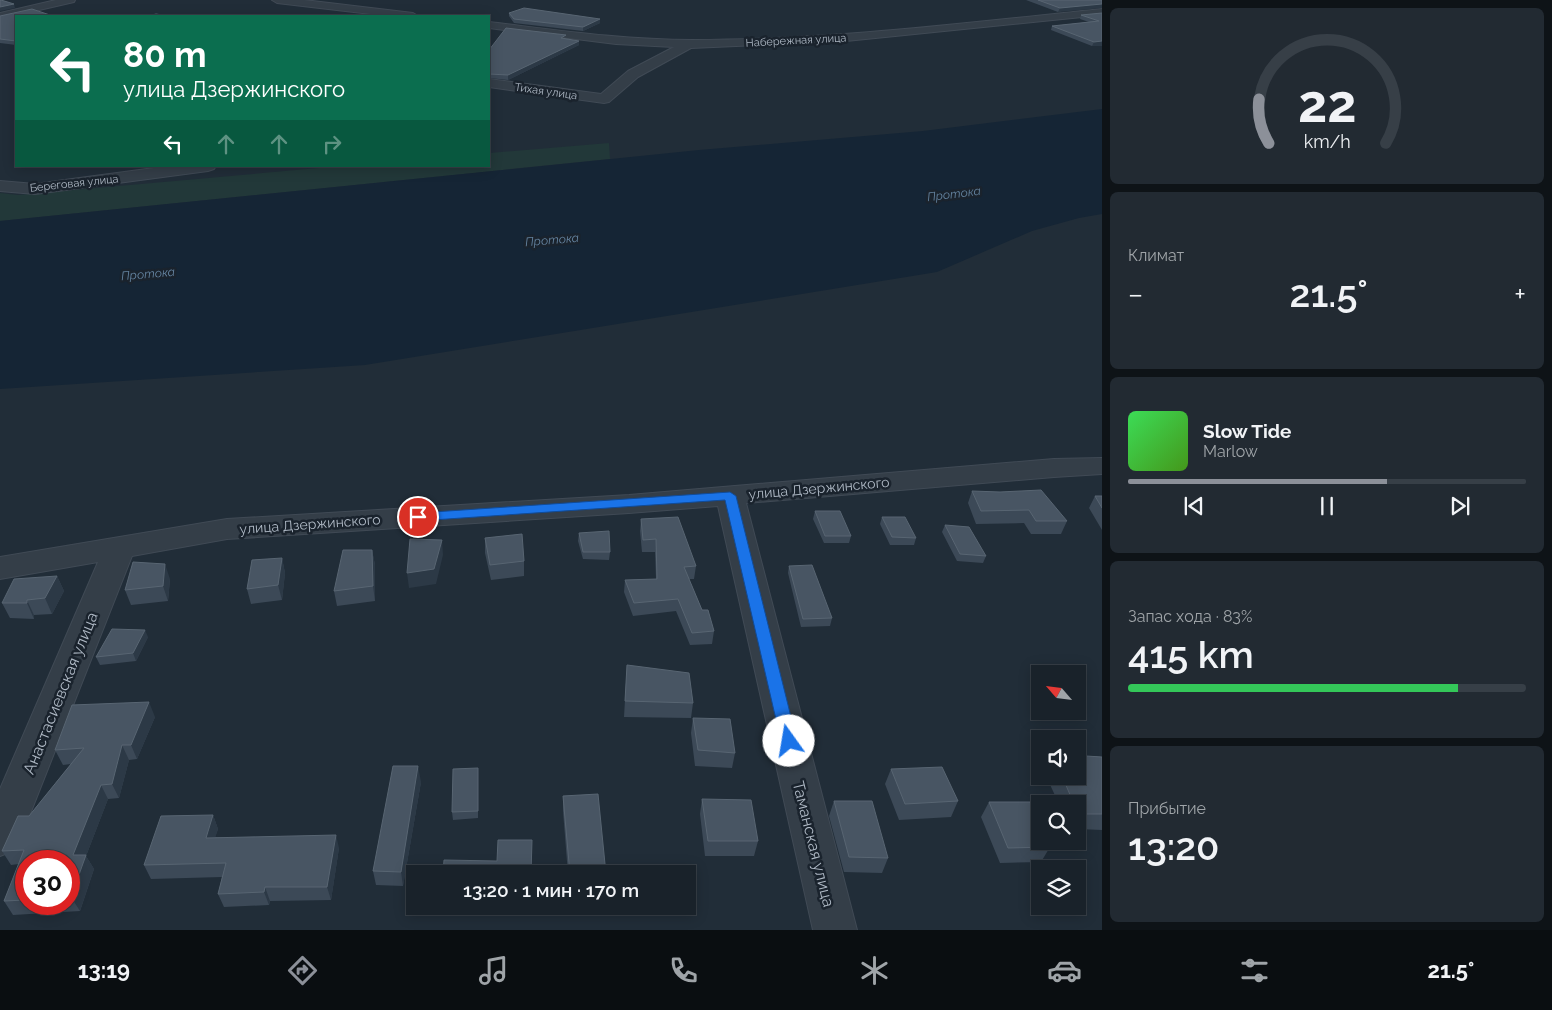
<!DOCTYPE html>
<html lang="ru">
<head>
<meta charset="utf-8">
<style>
  body { margin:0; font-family:Raleway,sans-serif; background:#222a32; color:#f1f3f6; height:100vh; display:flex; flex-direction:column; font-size:19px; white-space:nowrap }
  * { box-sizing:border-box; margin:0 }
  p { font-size:16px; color:#9fa4a8 }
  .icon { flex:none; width:28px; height:28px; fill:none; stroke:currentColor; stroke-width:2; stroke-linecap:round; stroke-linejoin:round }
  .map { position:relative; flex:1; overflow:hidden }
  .drawer { display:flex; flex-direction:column; gap:8px; padding:8px; background:#0e1317; width:450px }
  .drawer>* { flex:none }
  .guide { position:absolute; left:15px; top:15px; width:475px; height:152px; border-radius:0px; box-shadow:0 2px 12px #0003,0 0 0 1px #373f47; background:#0b6e4f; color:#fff; overflow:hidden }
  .needle { width:32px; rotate:298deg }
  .controls { position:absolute; left:1031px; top:665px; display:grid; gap:10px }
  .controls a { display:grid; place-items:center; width:55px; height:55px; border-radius:0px; background:#19222a; box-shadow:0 2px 12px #0003,0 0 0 1px #373f47; font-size:25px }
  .speed { position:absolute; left:15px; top:850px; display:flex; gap:10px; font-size:25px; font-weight:700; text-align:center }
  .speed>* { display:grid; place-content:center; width:65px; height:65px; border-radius:50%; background:#19222a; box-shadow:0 2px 12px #0003,0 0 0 1px #373f47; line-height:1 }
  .speed .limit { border:8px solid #d22; background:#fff; color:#111 }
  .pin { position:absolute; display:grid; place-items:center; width:42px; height:42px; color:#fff; margin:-21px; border:2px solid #fff; border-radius:50%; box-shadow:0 1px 5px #0007 }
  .me { position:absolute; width:55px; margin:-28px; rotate:347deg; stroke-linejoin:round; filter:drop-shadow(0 0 4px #0008) }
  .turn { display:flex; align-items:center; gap:18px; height:105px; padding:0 25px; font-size:22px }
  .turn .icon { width:65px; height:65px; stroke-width:2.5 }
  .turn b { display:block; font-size:35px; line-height:42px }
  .lanes { display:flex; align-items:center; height:48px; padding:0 25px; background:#0003; justify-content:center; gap:25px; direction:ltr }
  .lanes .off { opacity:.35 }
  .big { font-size:38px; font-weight:600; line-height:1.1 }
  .drawer .card { flex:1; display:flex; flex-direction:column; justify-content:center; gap:8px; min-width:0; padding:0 18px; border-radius:8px; background:#222a32 }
  .drawer .dial { align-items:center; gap:0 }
  .dial svg { height:130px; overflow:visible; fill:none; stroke:#373f47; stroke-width:7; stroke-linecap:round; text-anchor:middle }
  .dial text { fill:#f1f3f6; stroke:none }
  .song { display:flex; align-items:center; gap:15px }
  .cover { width:60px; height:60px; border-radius:8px; background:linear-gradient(135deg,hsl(130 70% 55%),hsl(100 70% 35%)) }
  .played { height:5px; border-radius:2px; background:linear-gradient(90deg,#8c9099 65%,#373f47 65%) }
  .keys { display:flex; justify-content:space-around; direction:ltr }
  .heat { display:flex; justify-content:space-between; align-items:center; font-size:28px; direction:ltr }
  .charge { height:8px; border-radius:4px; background:linear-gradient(90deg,#34c759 83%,#373f47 0) }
  .trip { position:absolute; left:406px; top:865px; width:290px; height:50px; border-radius:0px; background:#19222a; box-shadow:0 2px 12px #0003,0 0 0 1px #373f47; font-weight:600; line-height:50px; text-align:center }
  .tabs { display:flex; height:80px; justify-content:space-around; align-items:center; background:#0a0e11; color:#9fa4a8 }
  .tabs .icon { width:35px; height:35px }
  .tabs .selected { color:#8c9099 }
  .tabs b { font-size:22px; color:#f1f3f6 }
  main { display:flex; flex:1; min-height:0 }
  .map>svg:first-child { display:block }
  .green { fill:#223839 }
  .water { fill:#152535 }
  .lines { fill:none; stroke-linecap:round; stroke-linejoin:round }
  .minor-casing { stroke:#404a55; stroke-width:2 }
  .minor { fill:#343e48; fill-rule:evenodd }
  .wall { fill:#3c4957; fill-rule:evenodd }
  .shaded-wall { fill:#2c3946 }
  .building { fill:#485563; stroke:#586572 }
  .route { fill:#1a73e8; stroke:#114b97 }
  .labels { text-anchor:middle; stroke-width:5; stroke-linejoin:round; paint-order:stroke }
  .far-street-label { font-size:11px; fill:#afb9c5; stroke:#1a232d }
  .far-water-label { font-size:12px; font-style:italic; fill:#6787a4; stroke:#1a232d }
  .street-label { font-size:14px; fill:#afb9c5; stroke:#1a232d }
  .near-street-label { font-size:16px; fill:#afb9c5; stroke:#1a232d }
</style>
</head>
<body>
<main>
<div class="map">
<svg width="1102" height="930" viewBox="0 0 1102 930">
  <rect width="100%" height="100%" fill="#212d38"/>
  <path class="green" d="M609,143L610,159L0,221V193L18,195L341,166H489V153Z"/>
  <path class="water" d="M1102,109V214L1079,218L1032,231L937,272L365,365L0,389V221L699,150L923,131Z"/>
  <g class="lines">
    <defs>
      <path id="minor" d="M56,0H75L74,2L0,19V13Z
        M272,0H304L413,13L418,16H388L277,3Z
        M1102,9V15L846,41L691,48L638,77L609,102L604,103L489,87V79L601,94L628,71L674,47L616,44L489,28V22C556,30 624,40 692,40C829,40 966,23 1102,9Z
        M169,166H216L214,169L208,171L35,194L0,191V181L35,184Z
        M1102,458V474L1054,477L746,503L857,930H813L718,506L629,513L227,539L132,556L21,837L15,850L0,856V789L98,562L0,579V557L227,519L629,495L1054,459Z"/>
    </defs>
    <use href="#minor" class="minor-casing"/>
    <use href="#minor" class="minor"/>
  </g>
  <path class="wall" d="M1026,0H1102L1058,12Z
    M509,13L600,23L583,31L514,23L509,16Z
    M1102,13V46H1092L1051,30L1052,26L1089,22L1080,19L1081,15Z
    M0,16H16V45L0,43Z
    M566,39L579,45L508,80L489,78V50Z
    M972,491L1067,521L1061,534H1031L1024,523L976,524L968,503Z
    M1095,496H1102V530L1089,508Z
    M815,511L851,536L849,543H824L813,519Z
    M882,517L916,538L914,545H890L880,524Z
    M641,519L696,566L694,579H689L702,610L714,631L712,644L690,645L676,611L633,616L624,592L625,580L656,579L655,552H642L640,531Z
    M945,525L986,556L983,563L957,561L942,532Z
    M579,533L610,552L609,560L583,559L578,541Z
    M485,538L524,561V576L491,580L485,553Z
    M372,550L375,565V601L337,606L334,591Z
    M282,558L285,573L282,600L251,604L247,589Z
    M789,566L832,618L830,626L801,627L788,573Z
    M57,576L64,591L52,614L34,615V619L10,618L2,603Z
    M170,579L168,601L131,605L125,590Z
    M148,637L136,661L100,665L96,657Z
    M627,665L693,703L691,718L624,717Z
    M155,717L137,759L129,760L119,798L108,799L86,856L94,869L80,911L13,915L4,901L19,864L11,865L2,851L29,816L71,764L63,765L55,750ZM26,861H69V904H26Z
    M693,718L735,753L732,768L695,766L691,733Z
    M1086,756L1102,757V830L1078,829V804H1059L1046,776H1078Z
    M891,769L958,801L951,817L899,820L885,784Z
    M478,775V818L453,820L452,812Z
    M421,782L403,886L376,885L373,871Z
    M563,796L606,874H568L563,811Z
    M702,799L758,841L754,856H705L700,814Z
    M834,801L888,858L882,873L844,872L829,816Z
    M989,802L1050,847L1041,862L1000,863L981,817Z
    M213,815L218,829L215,837L339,848L331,900L270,901L269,905L224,907L218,894L222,877L151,879L144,865Z"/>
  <path class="shaded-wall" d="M14,4L15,8L0,11V7Z
    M1102,4V8L1058,12L1060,8Z
    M600,19V23L583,31V27Z
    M579,41V45L508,80V75Z
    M1102,41V46H1092L1094,42Z
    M442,540L443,555L436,584L409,588L407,573Z
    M372,550L375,565V601L373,586Z
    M282,558L285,573L282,600L278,585Z
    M165,564L170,579L168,601L163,586Z
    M57,576L64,591L52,614L45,598Z
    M27,600L34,615V619L27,603Z
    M145,630L148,637L136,661L133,653Z
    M149,702L155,717L137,759L131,745Z
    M122,745L129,760L119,798L112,784Z
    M418,766L421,782L403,886L401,872Z
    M101,785L108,799L86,856L94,869L80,911L71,897L73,855Z
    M213,815L218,829L211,851L206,838Z
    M336,835L339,848L331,900L327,887Z
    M265,887L270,901L269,905L264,892Z"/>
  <path class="building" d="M0,0H1L14,4L0,7Z
    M1038,0H1102V4L1060,8Z
    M524,8L600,19L583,27L514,19L509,13Z
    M32,9L53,16H16V41L0,39V16Z
    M1102,13V41L1094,42L1052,26L1099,21L1081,15Z
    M156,14L168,16H148Z
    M506,28L566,35L561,38L579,41L508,75L489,74V50Z
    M1041,490L1067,521H1036L1029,510L981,511L972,491L1000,492Z
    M1095,496H1102V508Z
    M815,511H840L851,536H825Z
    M678,517L696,566L684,567L702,610H708L714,631L692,633L678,599L634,603L625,580L657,579L656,539L643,540L641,519Z
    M882,517H905L916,538L892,537Z
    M945,525L969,527L986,556L960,554Z
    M609,531L610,552H583L579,533Z
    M522,534L524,561L490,565L485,538Z
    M410,539L442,540L434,569L407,573Z
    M343,550H372L373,586L334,591Z
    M282,558L278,585L247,589L252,560Z
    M133,562L165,564L163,586L125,590Z
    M812,565L832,618L803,619L789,566Z
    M57,576L45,598L27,600V603H2L14,579Z
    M112,629L145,630L133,653L96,657Z
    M627,665L689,673L693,703L625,701Z
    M149,702L131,745H122L112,784L101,785L73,855H86L71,897H69V861H26V900L4,901L24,850L2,851L18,816H29L84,748L55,750L72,705Z
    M693,718L730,719L735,753L698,750Z
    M1078,753H1084L1086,756L1102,757V814H1079L1078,811V804H1074L1062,776H1078Z
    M393,766H418L401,872L373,871Z
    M942,767L958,801L905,804L891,769Z
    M478,768V811L452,812L453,769Z
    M598,794L606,874H570L563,796Z
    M702,799L751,800L758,841H708Z
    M834,801H872L888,858L849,857Z
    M989,802H1030L1040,823V841H1048L1050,847L1008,848Z
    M213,815L206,838L336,835L327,887H265L264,892L218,894L226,863L144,865L161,816Z
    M498,840H532L531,874H443L444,860L497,861Z"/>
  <path class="route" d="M730,492L736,496L797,741L795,746L789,748L784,746L781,741L725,500L418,521L412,517L418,513Z"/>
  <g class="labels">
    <g class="far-street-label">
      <text transform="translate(796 40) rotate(-3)" y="4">Набережная улица</text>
      <text transform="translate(546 91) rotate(8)" y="4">Тихая улица</text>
      <text transform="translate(74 183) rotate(-6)" y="4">Береговая улица</text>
    </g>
    <g class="far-water-label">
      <text transform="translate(954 194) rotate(-7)" y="4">Протока</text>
      <text transform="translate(552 240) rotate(-5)" y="4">Протока</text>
      <text transform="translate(148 274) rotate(-5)" y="4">Протока</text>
    </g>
    <g class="street-label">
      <text transform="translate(819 488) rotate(-5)" y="5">улица Дзержинского</text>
      <text transform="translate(310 524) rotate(-4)" y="5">улица Дзержинского</text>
    </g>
    <g class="near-street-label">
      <text transform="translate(60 693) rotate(-68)" y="6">Анастасиевская улица</text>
      <text transform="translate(814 844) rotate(76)" y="6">Таманская улица</text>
    </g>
  </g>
</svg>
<div class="controls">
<a><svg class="needle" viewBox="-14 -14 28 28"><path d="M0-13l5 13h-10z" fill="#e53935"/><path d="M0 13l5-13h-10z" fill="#9fa4a8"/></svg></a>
<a><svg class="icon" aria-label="sound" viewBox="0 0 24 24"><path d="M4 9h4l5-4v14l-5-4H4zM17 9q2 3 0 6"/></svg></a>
<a><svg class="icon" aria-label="search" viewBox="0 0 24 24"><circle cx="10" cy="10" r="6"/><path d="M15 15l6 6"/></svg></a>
<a><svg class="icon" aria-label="layers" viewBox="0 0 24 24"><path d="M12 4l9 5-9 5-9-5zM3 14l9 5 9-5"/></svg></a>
</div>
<div class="speed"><div class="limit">30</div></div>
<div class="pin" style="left:418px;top:517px;background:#d93025"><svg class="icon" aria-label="arrive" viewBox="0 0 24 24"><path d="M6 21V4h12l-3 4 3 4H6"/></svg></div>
<svg class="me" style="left:789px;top:741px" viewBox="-20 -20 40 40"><circle r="19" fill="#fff"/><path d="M0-13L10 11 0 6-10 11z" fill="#1a73e8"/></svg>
<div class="trip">13:20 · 1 мин · 170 m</div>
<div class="guide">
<div class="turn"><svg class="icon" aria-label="left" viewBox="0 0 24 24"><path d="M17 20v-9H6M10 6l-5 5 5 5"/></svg><div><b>80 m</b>улица Дзержинского</div></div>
<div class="lanes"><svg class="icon" aria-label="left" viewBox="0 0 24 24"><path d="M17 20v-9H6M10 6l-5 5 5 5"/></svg><svg class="icon off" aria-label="ahead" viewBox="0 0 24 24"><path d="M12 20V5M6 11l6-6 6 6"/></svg><svg class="icon off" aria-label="ahead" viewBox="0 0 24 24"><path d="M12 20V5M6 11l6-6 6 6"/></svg><svg class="icon off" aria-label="right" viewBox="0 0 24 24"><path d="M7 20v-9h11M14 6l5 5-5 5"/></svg></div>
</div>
</div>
<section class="drawer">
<div class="card dial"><svg viewBox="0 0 100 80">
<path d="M14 69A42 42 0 1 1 86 69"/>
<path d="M14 69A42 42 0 0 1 8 42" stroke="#8c9099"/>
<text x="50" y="56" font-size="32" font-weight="700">22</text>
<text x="50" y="72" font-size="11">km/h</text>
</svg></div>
<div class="card"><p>Климат</p>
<div class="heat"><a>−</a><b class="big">21.5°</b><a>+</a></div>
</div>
<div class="card">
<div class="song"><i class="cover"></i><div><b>Slow Tide</b><p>Marlow</p></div></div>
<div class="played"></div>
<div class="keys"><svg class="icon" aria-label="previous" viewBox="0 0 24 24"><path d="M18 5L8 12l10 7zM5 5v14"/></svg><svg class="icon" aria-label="pause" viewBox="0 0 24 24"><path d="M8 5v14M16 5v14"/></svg><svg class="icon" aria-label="next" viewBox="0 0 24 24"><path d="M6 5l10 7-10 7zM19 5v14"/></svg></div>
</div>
<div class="card"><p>Запас хода · 83%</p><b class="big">415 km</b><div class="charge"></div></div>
<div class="card"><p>Прибытие</p><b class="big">13:20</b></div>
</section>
</main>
<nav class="tabs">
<b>13:19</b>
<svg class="icon selected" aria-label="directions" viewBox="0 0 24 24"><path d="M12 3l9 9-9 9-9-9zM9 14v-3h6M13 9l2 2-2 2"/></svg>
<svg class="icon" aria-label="music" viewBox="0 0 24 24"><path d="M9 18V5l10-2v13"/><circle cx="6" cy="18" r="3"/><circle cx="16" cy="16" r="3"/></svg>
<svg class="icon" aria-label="phone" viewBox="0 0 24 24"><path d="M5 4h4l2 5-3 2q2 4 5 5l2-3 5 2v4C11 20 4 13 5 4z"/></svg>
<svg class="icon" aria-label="climate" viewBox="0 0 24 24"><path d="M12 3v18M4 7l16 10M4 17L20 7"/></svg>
<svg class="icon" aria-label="car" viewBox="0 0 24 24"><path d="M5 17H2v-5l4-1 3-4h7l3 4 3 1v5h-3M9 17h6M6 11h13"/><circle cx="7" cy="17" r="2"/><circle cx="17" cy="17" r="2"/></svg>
<svg class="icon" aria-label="filters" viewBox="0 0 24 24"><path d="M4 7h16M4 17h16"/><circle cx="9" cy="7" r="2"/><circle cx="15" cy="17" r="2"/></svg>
<b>21.5°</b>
</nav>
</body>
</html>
